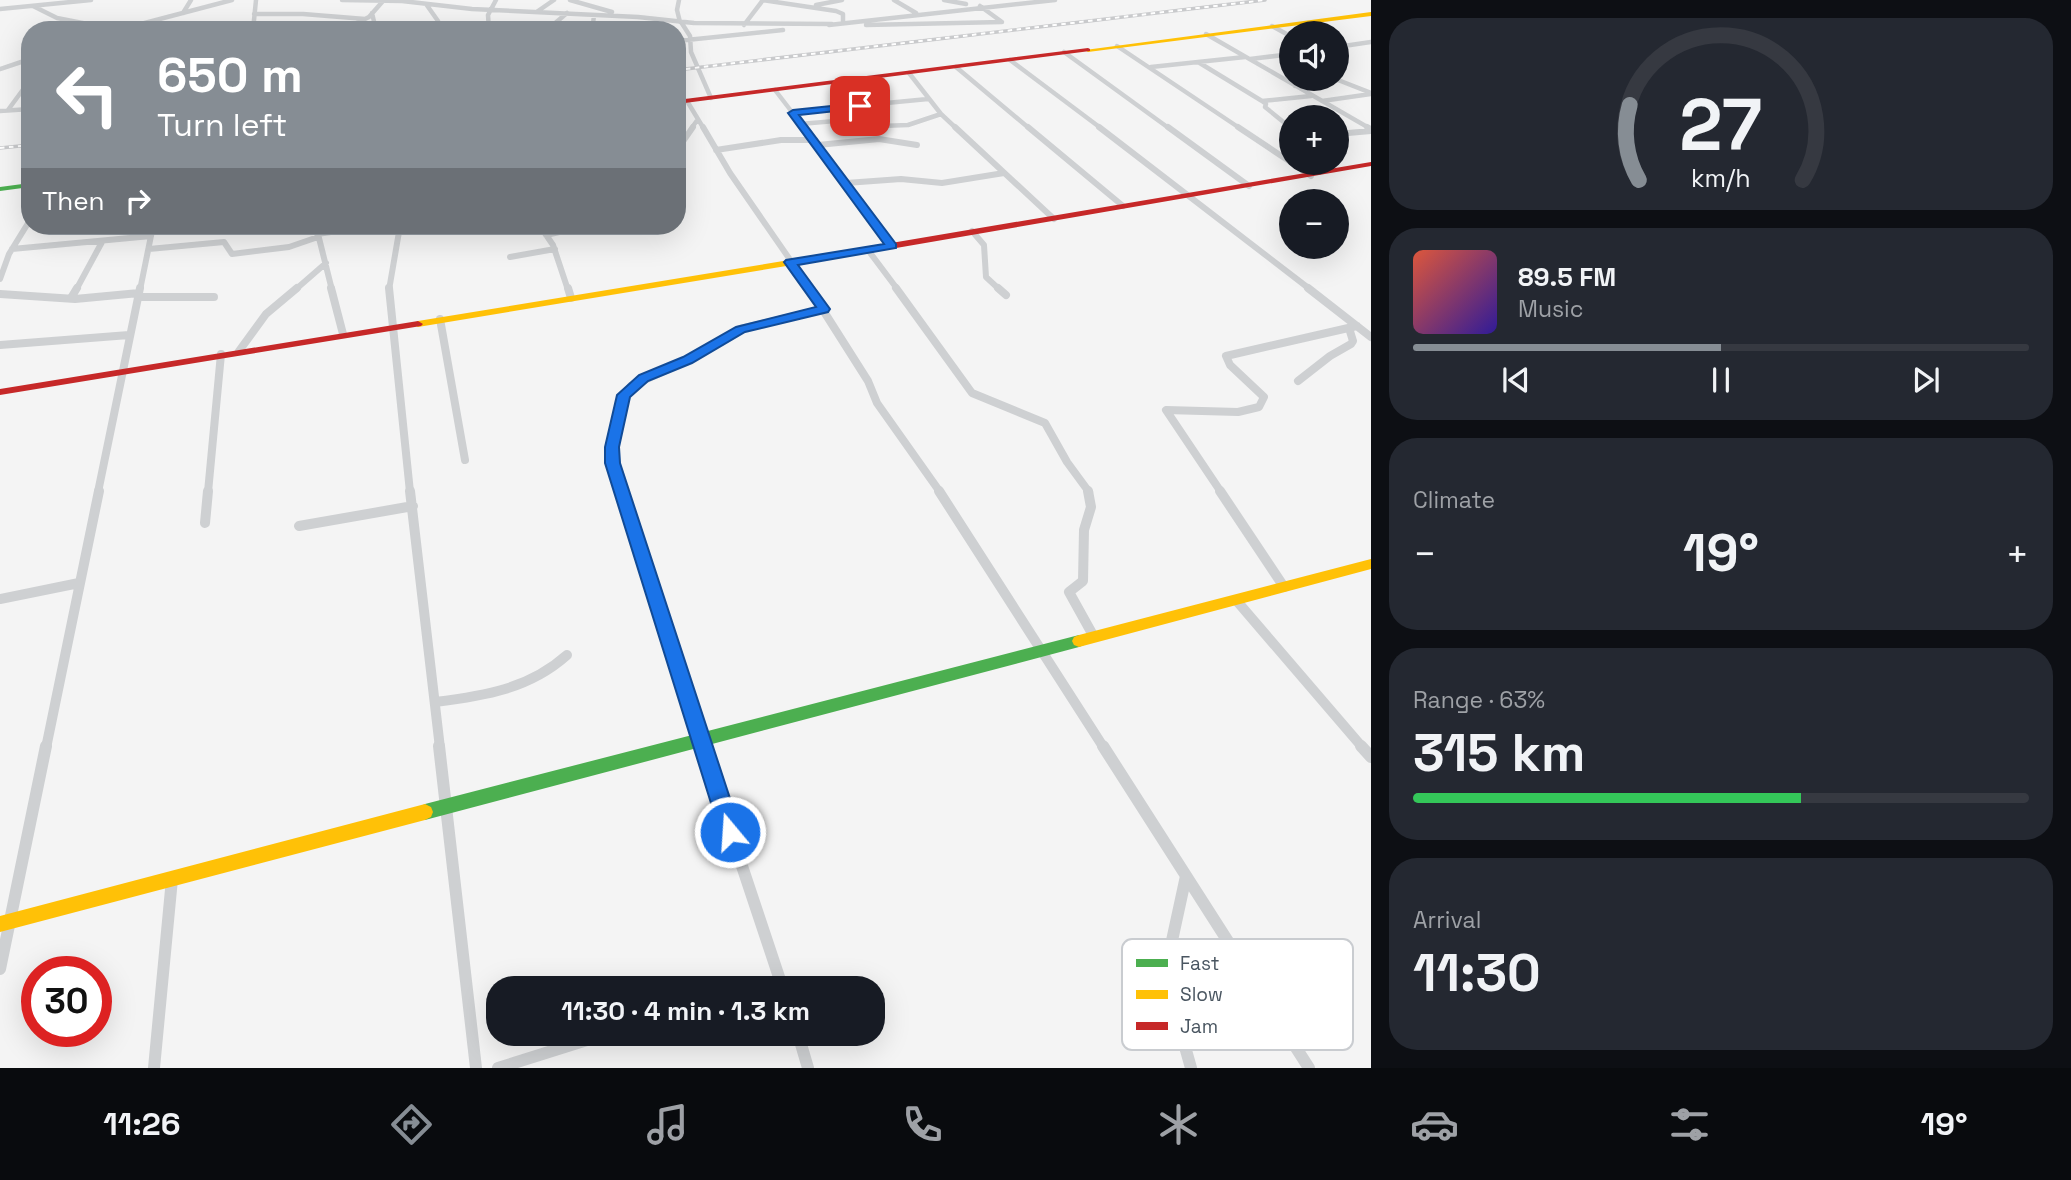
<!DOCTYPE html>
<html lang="en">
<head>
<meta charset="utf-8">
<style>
  body { margin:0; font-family:"Space Grotesk",sans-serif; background:#242831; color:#f1f3f6; height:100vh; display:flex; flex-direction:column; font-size:26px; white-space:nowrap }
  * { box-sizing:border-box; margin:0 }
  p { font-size:23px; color:#9ea1a6 }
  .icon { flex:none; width:38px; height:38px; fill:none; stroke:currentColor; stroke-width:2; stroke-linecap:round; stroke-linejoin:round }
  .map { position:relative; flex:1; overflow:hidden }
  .side { display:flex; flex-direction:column; gap:18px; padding:18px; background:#0d0f14; width:700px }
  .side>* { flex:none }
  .hud { position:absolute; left:21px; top:21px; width:665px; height:214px; border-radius:28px; box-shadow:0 7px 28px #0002; background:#868d94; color:#fff; overflow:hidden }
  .buttons { position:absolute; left:1279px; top:21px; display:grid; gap:14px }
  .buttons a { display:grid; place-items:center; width:70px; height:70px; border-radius:50%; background:#171b24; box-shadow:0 7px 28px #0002; font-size:35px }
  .speed { position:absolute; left:21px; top:956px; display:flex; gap:14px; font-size:35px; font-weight:700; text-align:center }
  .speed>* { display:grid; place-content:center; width:91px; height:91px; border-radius:50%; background:#171b24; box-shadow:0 7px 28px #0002; line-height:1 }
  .speed .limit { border:10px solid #d22; background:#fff; color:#111 }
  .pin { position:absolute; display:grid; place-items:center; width:60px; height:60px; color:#fff; margin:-30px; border-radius:14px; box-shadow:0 4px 10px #0006 }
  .me { position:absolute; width:77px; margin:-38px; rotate:342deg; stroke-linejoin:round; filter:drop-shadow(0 0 5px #0008) }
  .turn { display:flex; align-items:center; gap:24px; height:147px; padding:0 21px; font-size:32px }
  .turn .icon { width:91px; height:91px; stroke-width:2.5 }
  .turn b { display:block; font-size:49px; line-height:60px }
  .then { display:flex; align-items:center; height:66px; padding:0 21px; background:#0003; gap:14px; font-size:26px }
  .big { font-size:52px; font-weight:600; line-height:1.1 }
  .side .widget { flex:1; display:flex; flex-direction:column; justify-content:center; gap:10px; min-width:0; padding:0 24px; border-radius:28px; background:#242831 }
  .side .dial { align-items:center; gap:0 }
  .dial svg { height:182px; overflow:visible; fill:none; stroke:#363941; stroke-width:7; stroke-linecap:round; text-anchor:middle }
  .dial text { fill:#f1f3f6; stroke:none }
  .song { display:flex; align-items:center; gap:21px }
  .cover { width:84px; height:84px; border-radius:10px; background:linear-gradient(135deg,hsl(10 70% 55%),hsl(250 70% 35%)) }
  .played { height:7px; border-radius:4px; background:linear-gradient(90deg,#868d94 50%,#363941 50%) }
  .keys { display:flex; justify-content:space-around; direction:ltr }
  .heat { display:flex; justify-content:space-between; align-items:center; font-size:38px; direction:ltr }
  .charge { height:10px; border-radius:5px; background:linear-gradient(90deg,#34c759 63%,#363941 0) }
  .trip { position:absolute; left:486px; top:976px; width:399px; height:70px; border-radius:28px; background:#171b24; box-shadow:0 7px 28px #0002; font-weight:600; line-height:70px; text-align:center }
  .tab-bar { display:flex; height:112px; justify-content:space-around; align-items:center; background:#090b0e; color:#9ea1a6 }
  .tab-bar .icon { width:49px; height:49px }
  .tab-bar .current { color:#868d94 }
  .tab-bar b { font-size:32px; color:#f1f3f6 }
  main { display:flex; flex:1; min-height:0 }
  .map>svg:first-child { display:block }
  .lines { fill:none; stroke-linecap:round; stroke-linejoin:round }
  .street-far4 { stroke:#ced0d2; stroke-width:4.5 }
  .street-far3 { stroke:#ced0d2; stroke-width:6 }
  .street-far2 { stroke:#ced0d2; stroke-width:8 }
  .street-far1 { stroke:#ced0d2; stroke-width:10 }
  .street { stroke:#ced0d2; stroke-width:12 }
  .fast { fill:#4caf50; fill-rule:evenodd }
  .slow { fill:#ffc107; fill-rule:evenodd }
  .jam { fill:#c62828; fill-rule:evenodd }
  .rail-casing { stroke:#c9cacc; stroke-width:3.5 }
  .rail { stroke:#fff; stroke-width:2; stroke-dasharray:4.5; stroke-linecap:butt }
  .route { fill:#1a73e8; stroke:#114b97; stroke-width:2 }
  .key { fill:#fff; stroke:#c9ccd0; stroke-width:2 }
  .key-label { font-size:19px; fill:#4a5661 }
</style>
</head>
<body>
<main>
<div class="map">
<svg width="1371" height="1068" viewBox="0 0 1371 1068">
  <rect width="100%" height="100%" fill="#f4f4f4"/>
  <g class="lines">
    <path class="street-far4" d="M342,0L402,1L472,9L638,17L694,23L832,24
      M570,0L612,12
      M679,0L677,10L680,22
      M762,0L836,11L843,14V23
      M894,0L916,13
      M944,0L966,4
      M426,4L438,21L435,30
      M816,5L842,0
      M33,6L57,18L118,30
      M0,9L91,0
      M538,11L554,0
      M183,13L191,0
      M372,13L376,30
      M254,14H303L365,19
      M594,15L593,24L597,30
      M681,22L690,36L691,52L711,98
      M744,25L763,0
      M829,25L1055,0
      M866,25L1002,22L980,6
      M1272,26L1292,37
      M635,27V30
      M118,30L232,0
      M253,30L256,0
      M343,30L369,17L383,1
      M489,30L488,15L496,0
      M547,30L567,13
      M1206,34L1371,129
      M677,41L783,30
      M1117,46L1241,129
      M1337,47L1371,42
      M1064,52L1170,129
      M1250,59L1292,54
      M1010,60L1102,129
      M1198,62L1262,101L1266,104L1265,107L1292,129
      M956,67L1030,129
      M1151,67L1245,57
      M0,69L30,59
      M909,73L941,114L957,129
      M1295,86L1338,80L1371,93
      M775,90L805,129
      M687,101L704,129
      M1262,101L1311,96
      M1322,101L1371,94
      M8,110L30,80
      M0,111L30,109
      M793,112L928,99
      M800,124L847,120L854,127L908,125L941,114
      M691,129L698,119"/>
    <path class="street-far3" d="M703,127L730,173L811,290
      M804,127L892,246
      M955,127L1054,219
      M1028,127L1123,206
      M1099,127L1311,290
      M1168,127L1249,186
      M1238,127L1292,163
      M1290,127L1292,129
      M1367,127L1371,129
      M1337,134L1371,131
      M818,145L879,139L917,145
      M677,150L693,127
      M716,150L781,140H815
      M1292,163L1311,176
      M846,183L901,179L942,183L1004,173
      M316,226L332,290
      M540,226L553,245L568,290
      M972,231L984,245L986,277L1000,290
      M317,234L372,226
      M546,235L577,228L595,232L615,226
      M12,249L151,236
      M149,249L224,242L232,254L289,247L318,237
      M868,250L898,290
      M510,257L555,249
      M0,279L9,254L30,220
      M76,290L102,242
      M140,290L153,226
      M295,290L326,263
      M389,290L400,226"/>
    <path class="street-far2" d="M331,288L343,334
      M389,288L410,492
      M568,288L571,298
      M809,288L868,381L877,403L940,492
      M896,288L972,393L1045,423L1067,462L1089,492
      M998,288L1006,295
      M1308,288L1371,337
      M0,294L75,299L139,293
      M138,297H214
      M71,298L77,288
      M440,319L465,460
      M0,345L129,335
      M239,351L266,314L297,288
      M1298,381L1330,356L1351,344L1353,341L1349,328
      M98,492L140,288
      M208,492L221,354
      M620,492L612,447L620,402L631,386L688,360L740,329L824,309
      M1221,492L1166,410L1238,412L1259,407L1264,397L1230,365L1226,356L1357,326"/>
    <path class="street-far1" d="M410,491L440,748
      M620,491L649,572L703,748
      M939,491L1104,748
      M1088,491L1091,507L1084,530L1083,581L1069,592L1094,637
      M1220,491L1284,587
      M205,523L208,491
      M299,526L413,506
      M0,599L79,583
      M1236,600L1363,748
      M435,702C484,696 529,689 567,655
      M46,748L99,491"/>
    <path class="street" d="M439,746L476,1068
      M702,746L783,989
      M1103,746L1309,1068
      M1361,746L1371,757
      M1186,876L1168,959L1169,990L1191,1068
      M0,969L46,746
      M798,1034L808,1068
      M154,1068L172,879
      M498,1068L606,1034"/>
    <path class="fast" d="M30,183V187L0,191V187Z
      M1079,635L1084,637L1086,641L1084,645L1079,647L425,820L419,817L417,812L419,807L425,804Z"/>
    <path class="slow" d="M1371,12V16L1088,52L1085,50Z
      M844,251L848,254L847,256L418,327L413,324L418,321Z
      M1371,559V569L1079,647L1074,645L1072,641L1074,637L1079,635Z
      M425,804L431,807L433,812L431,817L425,820L0,932V916Z"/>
    <path class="jam" d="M1088,48L1090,49V51L677,104V100Z
      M1371,162V166L844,257L840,254L844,251Z
      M418,321L423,324L421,326L0,395V389Z"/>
    <defs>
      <path id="rail" d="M677,70L1265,0
        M0,148L30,145"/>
    </defs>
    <use href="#rail" class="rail-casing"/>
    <use href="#rail" class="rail"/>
  </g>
  <path class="route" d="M860,103L864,106L863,108L799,115L896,244V248L798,265L830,309L828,312L745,332L692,363L648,381L630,397L619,447L620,463L741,832L738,839L730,842L723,839L720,832L605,463V447L617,395L639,375L683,357L736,327L816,307L784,262L786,260L884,244L788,113L793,110Z"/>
  <rect x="1122" y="939" width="231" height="111" rx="10" class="key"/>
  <rect x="1136" y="959" width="32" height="8" fill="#4caf50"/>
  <rect x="1136" y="990" width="32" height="9" fill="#ffc107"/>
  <rect x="1136" y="1022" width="32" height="8" fill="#c62828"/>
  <g class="key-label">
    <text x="1180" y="970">Fast</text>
    <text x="1180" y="1001">Slow</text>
    <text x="1180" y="1033">Jam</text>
  </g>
</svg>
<div class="buttons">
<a><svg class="icon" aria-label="sound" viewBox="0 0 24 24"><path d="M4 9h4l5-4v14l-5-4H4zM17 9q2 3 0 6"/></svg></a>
<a>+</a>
<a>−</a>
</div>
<div class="speed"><div class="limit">30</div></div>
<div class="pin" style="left:860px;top:106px;background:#d93025"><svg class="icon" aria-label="arrive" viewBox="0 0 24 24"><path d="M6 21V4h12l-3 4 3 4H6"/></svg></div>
<svg class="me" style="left:730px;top:832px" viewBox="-20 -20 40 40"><circle r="17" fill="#1a73e8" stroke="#fff" stroke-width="3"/><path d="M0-11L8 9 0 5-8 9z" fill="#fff"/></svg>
<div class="trip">11:30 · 4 min · 1.3 km</div>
<div class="hud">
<div class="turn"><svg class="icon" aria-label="left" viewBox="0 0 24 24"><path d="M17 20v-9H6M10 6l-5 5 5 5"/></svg><div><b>650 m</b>Turn left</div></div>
<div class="then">Then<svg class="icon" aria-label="right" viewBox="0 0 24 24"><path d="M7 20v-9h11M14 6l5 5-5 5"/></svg></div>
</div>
</div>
<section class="side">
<div class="widget dial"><svg viewBox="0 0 100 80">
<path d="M14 69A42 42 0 1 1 86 69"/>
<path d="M14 69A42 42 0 0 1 10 36" stroke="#868d94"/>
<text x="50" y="56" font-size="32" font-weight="700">27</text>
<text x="50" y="72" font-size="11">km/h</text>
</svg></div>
<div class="widget">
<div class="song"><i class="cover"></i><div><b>89.5 FM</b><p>Music</p></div></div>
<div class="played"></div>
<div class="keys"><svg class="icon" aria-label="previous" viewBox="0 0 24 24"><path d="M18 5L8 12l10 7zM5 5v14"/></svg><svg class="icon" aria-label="pause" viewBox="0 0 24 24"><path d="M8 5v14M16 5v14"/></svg><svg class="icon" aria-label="next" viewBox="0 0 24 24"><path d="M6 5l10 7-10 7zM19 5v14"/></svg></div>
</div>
<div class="widget"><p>Climate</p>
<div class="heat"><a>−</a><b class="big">19°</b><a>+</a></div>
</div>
<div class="widget"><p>Range · 63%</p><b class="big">315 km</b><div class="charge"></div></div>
<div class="widget"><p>Arrival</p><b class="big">11:30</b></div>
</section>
</main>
<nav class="tab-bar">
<b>11:26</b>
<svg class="icon current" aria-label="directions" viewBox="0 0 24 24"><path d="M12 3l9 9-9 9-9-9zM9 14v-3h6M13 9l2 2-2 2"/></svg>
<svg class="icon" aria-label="music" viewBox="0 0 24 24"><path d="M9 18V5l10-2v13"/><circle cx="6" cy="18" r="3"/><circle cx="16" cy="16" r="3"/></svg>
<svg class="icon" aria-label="phone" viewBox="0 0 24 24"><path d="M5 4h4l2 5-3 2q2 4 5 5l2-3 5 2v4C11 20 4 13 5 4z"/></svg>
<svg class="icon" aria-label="climate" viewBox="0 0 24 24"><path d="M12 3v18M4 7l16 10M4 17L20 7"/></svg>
<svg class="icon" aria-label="car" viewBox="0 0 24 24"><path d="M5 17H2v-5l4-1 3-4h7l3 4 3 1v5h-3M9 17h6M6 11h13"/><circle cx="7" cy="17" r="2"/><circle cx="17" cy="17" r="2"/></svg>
<svg class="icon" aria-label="filters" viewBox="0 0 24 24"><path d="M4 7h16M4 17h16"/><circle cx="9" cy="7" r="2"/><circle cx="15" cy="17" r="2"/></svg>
<b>19°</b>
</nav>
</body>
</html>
